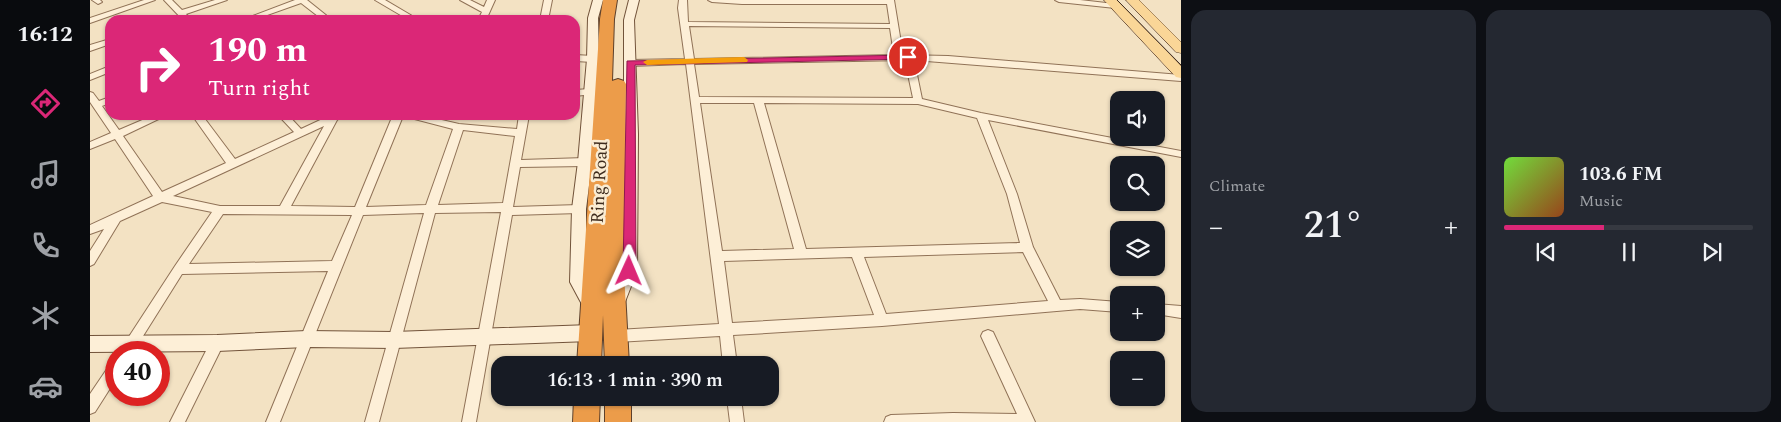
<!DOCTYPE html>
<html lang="en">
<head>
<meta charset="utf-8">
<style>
  body { margin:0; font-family:Spectral,serif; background:#242831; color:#f1f3f6; height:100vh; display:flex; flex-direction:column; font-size:19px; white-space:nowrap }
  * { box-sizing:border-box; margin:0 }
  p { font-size:16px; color:#9ea1a6 }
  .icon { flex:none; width:28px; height:28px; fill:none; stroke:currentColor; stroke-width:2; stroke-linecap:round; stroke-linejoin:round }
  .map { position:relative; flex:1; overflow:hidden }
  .panel { display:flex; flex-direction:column; gap:10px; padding:10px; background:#0d0f14; width:600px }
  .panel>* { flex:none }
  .top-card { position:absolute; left:15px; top:15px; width:475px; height:105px; border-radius:15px; box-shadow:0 1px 4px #0004; background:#db2777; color:#fff; overflow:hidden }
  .buttons { position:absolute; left:1020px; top:91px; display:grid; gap:10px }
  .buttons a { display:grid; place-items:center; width:55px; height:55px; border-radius:10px; background:#171b24; box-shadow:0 1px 4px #0004; font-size:25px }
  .speed { position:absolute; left:15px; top:341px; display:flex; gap:10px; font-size:25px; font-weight:700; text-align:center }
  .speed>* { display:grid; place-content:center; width:65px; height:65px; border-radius:50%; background:#171b24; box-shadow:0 1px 4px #0004; line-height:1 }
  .speed .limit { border:8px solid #d22; background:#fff; color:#111 }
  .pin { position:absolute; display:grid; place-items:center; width:42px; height:42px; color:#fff; margin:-21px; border:2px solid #fff; border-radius:50%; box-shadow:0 1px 5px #0007 }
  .me { position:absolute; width:55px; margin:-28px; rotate:1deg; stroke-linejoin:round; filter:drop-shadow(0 0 4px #0008) }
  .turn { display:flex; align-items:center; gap:18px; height:105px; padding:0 20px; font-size:22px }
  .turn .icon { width:65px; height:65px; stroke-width:2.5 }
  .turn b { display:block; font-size:35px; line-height:42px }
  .big { font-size:38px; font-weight:600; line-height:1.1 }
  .panel .tile { flex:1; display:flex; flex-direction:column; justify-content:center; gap:8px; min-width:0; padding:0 18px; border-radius:15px; background:#242831 }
  .song { display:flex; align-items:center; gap:15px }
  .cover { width:60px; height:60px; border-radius:8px; background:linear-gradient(135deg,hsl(100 70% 55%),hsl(20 70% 35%)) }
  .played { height:5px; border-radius:2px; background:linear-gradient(90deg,#db2777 40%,#363941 40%) }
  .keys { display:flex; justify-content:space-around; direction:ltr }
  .heat { display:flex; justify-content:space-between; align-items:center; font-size:28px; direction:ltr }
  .panel .tiles { flex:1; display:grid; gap:10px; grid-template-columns:repeat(2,1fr) }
  .trip { position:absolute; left:401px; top:356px; width:288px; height:50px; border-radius:15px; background:#171b24; box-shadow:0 1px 4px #0004; font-weight:600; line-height:50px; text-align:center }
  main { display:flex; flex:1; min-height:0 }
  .tab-bar { display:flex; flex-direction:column; width:90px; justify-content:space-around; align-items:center; background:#090b0e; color:#9ea1a6 }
  .tab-bar .icon { width:35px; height:35px }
  .tab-bar .selected { color:#db2777 }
  .tab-bar b { font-size:22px; color:#f1f3f6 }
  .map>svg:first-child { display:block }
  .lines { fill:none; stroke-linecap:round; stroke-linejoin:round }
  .street-casing { stroke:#907257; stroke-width:2 }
  .secondary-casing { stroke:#72533a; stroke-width:2 }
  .primary-casing { stroke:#5d402b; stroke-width:1 }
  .highway-casing { stroke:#5d402b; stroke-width:2 }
  .street { fill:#fdefd7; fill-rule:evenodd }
  .secondary { fill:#fdefd7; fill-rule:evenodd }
  .primary { fill:#fad697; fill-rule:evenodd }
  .highway { fill:#ec9c4a; fill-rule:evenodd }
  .tram { stroke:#3e2b1d; stroke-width:1 }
  .route { fill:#db2777; stroke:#8e194d }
  .slow { fill:#f59e0b }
  .labels { text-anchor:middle; stroke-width:5; stroke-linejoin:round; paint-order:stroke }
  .street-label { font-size:18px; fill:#3e2b1d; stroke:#faecd3 }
</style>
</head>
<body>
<main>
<nav class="tab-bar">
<b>16:12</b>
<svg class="icon selected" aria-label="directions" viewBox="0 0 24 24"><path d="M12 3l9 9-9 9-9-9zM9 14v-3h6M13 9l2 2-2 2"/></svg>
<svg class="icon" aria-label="music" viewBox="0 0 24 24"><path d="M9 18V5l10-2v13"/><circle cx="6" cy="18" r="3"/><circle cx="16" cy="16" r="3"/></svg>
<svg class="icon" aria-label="phone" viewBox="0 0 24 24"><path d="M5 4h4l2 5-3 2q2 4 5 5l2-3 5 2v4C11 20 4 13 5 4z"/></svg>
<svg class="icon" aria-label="climate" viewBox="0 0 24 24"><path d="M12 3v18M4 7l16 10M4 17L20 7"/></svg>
<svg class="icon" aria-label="car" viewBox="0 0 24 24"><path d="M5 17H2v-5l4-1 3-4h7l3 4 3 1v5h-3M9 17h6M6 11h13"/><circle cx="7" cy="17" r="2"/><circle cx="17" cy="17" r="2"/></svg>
</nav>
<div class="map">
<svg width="1091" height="422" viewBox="0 0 1091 422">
  <rect width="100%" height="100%" fill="#f3e2c3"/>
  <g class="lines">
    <defs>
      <path id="street" d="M2,0H10L12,2L8,4Z
        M54,0H65L0,23V18Z
        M74,0H82L92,10L125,0H137L96,14L101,20H93Z
        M205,0H217L242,20H233L211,3L163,20H152Z
        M285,0H295L329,20H319Z
        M370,0H380L394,7L397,0H405L396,20H388L392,12Z
        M454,0H462L458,20H450Z
        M589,0H597L598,22L800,24L797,4H652L622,2L618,0H804L813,55L858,56L1091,75V81L824,60L832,99L891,113L1091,151V157L898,120L927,194L943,247L970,300L990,299L1029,302V312L990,309L792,326L643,335L647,365H633L630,336L527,342L522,340L520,336L522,332L527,330L629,324L596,64L541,66L537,63L541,60L595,59L588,8ZM599,26L800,28L804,55L604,59ZM815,60L823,98L609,97L604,64ZM610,103H664L704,249L632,251ZM674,103L828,104L887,118L917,194L930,243L716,249ZM933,252L958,301L796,314L774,257ZM762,257L784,315L642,323L634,261Z
        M965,0H990L1025,4L1029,6L1025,8L969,2Z
        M20,39V44L0,51V45Z
        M485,55L503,56L507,59L503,62L485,61Z
        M20,66V72L0,80V74Z
        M500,89L505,92L503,94L485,96V90Z
        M0,92L3,93L9,101L20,97V103L12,106L29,130L64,115H77L33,136L72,192L136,163L102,115H112L145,159L204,132L188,115H198L211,129L241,115H254L247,120L201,206L265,207L303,115H330L369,124L427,129L429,115H439L431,160L495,158L500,162L495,166L430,167L423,207L489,205L495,209L489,213L422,215L386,422H372L411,212L345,213L289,422H275L334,213L273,215L190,422H176L238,271L92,274L43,352H29L85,266L122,212L72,202L30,221L4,264L0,266V251L14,229L0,234V225L63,196L25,139L0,149V142L21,133L0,102ZM313,116L363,129L336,205L276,207ZM234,126L190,206H130L83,196ZM373,130L425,136L413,203L348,205ZM133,214L262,215L242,261L99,264Z
        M1066,304L1091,306V318L1066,314Z
        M898,330L903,332L945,422H794L796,417L801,415L863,413L927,414L891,336L893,332Z
        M127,337L132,339L134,343L95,422H80L122,339Z
        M26,361V379L5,412L0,414V394L21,363Z
        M637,398H651L654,422H640Z"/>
      <path id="secondary" d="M503,0H513L508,18L509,59L502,162L496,209V281L510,305L507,310L501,312L495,310L480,282L482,209L488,162L497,59L498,18Z
        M539,0H549L544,20L548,134L547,271L533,307L527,309L521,307L518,302L531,271L534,134V20Z
        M500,325L506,328L509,333L506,338L500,341L304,348L217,347L127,351L0,352V336L127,335L217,331L304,332Z"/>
      <path id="primary" d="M1014,0H1027L1091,66V78L1086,77Z
        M1036,0H1049L1091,42V53L1086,52Z"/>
      <path id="highway" d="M513,0H527L524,19L522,81L528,79L534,81L536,84L534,272L539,365H515L513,315L511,365H487L510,19Z
        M484,398H510L509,422H483Z
        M515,398H541V422H515Z"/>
    </defs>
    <use href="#street" class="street-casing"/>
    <use href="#secondary" class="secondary-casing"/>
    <use href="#primary" class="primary-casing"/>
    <use href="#highway" class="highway-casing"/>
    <use href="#street" class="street"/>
    <use href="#secondary" class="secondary"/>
    <use href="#primary" class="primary"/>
    <use href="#highway" class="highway"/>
    <path class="tram" d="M1027,0L1091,65"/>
  </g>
  <path class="route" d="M818,55L822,56V59L545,65L546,271L544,274H535L533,271L537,61Z"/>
  <path class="slow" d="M654,57L658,60L657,62L557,65L553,62L557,60Z"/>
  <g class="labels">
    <g class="street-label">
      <text transform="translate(509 182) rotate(-87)" y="6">Ring Road</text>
    </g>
  </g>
</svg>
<div class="buttons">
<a><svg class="icon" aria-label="sound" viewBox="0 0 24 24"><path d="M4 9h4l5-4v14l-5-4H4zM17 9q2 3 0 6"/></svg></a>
<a><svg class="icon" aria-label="search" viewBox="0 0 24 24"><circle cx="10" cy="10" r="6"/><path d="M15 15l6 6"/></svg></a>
<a><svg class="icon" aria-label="layers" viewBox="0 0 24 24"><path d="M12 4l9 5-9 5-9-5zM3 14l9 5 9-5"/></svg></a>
<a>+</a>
<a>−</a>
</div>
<div class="speed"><div class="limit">40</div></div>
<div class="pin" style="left:818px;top:57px;background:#d93025"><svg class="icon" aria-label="arrive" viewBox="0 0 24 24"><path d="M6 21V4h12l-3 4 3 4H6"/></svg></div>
<svg class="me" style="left:539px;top:271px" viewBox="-20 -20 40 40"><path d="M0-17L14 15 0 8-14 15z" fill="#db2777" stroke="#fff" stroke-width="4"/></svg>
<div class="trip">16:13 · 1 min · 390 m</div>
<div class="top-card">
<div class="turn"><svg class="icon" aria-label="right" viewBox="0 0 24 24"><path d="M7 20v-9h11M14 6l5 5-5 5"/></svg><div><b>190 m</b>Turn right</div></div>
</div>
</div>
<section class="panel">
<div class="tiles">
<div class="tile"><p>Climate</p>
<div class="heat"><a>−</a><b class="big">21°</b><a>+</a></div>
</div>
<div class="tile">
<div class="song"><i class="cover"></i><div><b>103.6 FM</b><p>Music</p></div></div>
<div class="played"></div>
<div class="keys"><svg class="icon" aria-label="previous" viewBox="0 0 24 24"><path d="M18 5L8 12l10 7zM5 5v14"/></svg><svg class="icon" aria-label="pause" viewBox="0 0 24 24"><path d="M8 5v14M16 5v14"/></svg><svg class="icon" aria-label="next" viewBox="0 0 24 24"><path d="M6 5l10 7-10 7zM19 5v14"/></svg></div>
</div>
</div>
</section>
</main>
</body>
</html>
